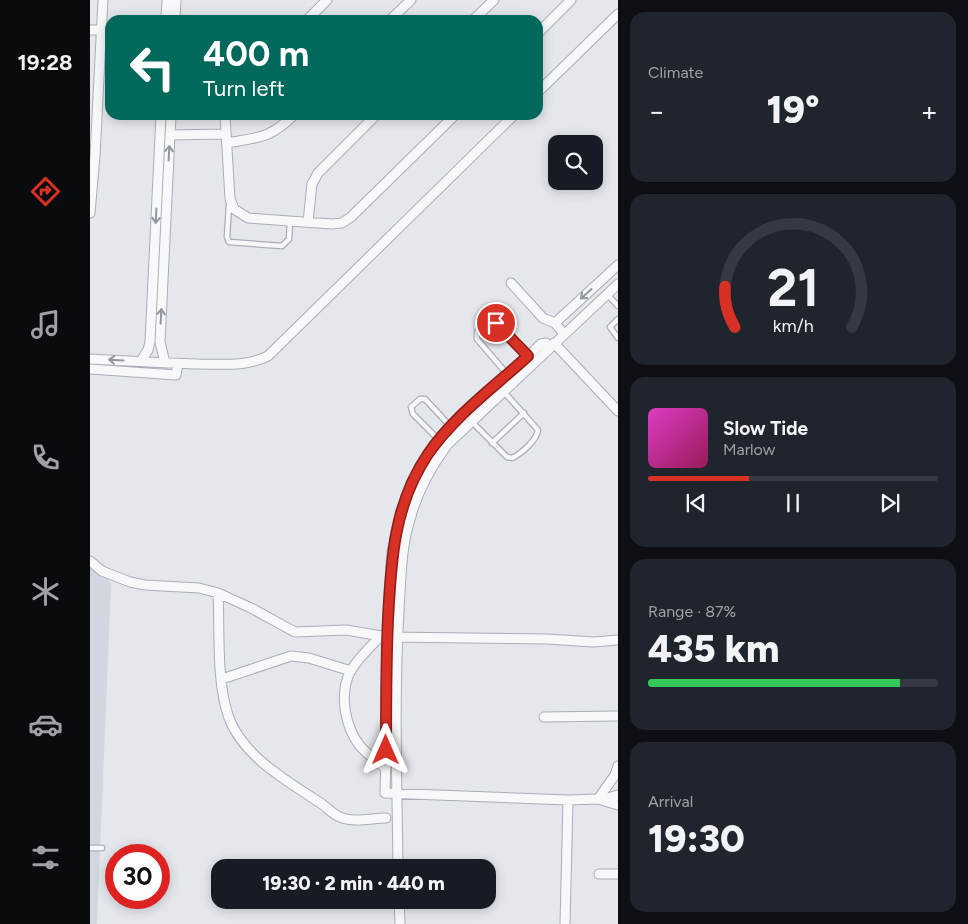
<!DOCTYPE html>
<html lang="en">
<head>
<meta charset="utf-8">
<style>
  body { margin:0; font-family:Figtree,sans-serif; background:#20242c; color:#f1f3f6; height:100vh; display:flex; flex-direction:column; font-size:19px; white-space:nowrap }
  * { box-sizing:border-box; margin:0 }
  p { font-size:16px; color:#9ea1a6 }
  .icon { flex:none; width:28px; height:28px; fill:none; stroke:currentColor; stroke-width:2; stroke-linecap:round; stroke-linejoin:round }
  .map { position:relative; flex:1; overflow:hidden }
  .sheet { display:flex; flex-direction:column; gap:12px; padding:12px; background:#0d0f14; width:350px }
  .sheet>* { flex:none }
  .guide { position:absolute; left:15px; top:15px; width:438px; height:105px; border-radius:15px; box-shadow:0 2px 12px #0003; background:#00695c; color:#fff; overflow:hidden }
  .controls { position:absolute; left:458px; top:135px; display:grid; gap:10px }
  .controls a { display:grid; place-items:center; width:55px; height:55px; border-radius:10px; background:#171b24; box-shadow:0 2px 12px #0003; font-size:25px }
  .speed { position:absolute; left:15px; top:844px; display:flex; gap:10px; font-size:25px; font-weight:700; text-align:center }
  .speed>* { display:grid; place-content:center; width:65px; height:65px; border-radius:50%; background:#171b24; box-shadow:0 2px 12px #0003; line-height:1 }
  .speed .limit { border:8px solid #d22; background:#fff; color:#111 }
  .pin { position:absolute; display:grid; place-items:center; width:42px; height:42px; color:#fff; margin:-21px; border:2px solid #fff; border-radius:50%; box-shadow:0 1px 5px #0007 }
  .me { position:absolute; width:55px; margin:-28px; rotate:0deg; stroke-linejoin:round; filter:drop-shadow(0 0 4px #0008) }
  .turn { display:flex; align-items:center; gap:18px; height:105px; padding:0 15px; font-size:22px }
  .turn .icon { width:65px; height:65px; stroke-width:2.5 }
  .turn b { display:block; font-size:35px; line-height:42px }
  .big { font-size:38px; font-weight:800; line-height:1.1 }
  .sheet .tile { flex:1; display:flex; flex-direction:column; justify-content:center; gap:8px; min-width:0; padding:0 18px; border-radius:15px; background:#20242c }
  .sheet .dial { align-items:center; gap:0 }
  .dial svg { height:130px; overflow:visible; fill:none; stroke:#363941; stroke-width:7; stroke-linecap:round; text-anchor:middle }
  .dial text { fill:#f1f3f6; stroke:none }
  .song { display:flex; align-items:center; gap:15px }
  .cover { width:60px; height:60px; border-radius:8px; background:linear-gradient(135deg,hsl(310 70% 55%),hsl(330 70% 35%)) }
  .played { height:5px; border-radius:2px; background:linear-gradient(90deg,#d93025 35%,#363941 35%) }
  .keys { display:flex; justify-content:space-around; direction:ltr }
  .heat { display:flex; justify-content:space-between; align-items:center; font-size:28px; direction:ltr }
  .charge { height:8px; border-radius:4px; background:linear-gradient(90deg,#34c759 87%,#363941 0) }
  .trip { position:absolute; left:121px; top:859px; width:285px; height:50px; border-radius:15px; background:#171b24; box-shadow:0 2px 12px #0003; font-weight:800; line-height:50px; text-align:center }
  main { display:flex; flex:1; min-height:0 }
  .tab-bar { display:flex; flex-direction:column; width:90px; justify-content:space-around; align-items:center; background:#090b0e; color:#9ea1a6 }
  .tab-bar .icon { width:35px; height:35px }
  .tab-bar .on { color:#d93025 }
  .tab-bar b { font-size:22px; color:#f1f3f6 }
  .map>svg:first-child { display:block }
  .built { fill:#d2d6de }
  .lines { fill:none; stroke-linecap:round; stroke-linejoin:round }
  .lane-casing { stroke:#a9aeb7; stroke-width:7 }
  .street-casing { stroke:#a9aeb7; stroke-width:11 }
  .lane { stroke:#f7f8fa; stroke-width:4.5 }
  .street { stroke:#f7f8fa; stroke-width:9 }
  .oneway { stroke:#9196a0 }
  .route-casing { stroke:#8d1f18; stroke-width:12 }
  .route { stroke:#d93025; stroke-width:9 }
</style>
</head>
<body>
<main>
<nav class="tab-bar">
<b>19:28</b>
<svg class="icon on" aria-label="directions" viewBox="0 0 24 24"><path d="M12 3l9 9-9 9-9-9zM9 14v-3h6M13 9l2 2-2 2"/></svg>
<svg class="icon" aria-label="music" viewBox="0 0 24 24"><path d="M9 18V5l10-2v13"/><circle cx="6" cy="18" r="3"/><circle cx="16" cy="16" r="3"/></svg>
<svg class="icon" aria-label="phone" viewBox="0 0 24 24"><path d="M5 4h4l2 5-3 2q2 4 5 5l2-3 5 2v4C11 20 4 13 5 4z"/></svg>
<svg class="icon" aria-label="climate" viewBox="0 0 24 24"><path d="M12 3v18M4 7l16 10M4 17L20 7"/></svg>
<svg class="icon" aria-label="car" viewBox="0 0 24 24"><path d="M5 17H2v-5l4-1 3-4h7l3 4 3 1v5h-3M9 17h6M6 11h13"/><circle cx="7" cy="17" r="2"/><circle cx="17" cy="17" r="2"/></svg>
<svg class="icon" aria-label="filters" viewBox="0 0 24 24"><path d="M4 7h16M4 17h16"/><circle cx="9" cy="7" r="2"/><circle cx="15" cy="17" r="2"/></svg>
</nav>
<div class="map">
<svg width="528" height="924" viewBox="0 0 528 924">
  <rect width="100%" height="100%" fill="#e4e7ec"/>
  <path class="built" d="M0,569H9L21,584L7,924H0Z"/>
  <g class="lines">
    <defs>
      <path id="lane" d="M139,205L137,237L139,242L192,246L199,239L200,221
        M517,294L528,306
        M528,319L520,327L528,338
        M417,374L387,339V332L397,323L403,321L438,356
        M382,422L417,457L422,458C431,454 447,440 448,430L414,392
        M349,440L323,414L321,407L330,399H335L361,427
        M402,443L434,413
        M0,848H12"/>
      <path id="street" d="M76,20L77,0
        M85,20L86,0
        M217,20L237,0
        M300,20L321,0
        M383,20L404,0
        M0,30H12
        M448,33L481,0
        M448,92L528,14
        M135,115L140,199L144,209L158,218L242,224L252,223L261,217L365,115
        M80,135L135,134
        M137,143C170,137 179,139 204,115
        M0,213L5,156L13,0
        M218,222L222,184L228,173L286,115
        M421,283L453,318L465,323L474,334
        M465,323L528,265
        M464,343L528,411
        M460,347L456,343L451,344L349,440L321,483L310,513L302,552L300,584L295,793L478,800L508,799L528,805
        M0,359C36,361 73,363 109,364C132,364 156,367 178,356L424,115
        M51,361L58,350L60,342L71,115
        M75,363L70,342L81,115
        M0,369L86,375L88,364
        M0,561L12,571L40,582L55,585L109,588L128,593L161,608L205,632L256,630L297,637L457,639L504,642L528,640
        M128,593C130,630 126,683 139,718C153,756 197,781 229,802C236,806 242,814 250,817C263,823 282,818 296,818
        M291,636C280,647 268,658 260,672C249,694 255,727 270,746C278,755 288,762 296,769
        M132,679L201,656L219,658L261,671
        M454,717L528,716
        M508,799L525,775L528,766
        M515,799L528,795
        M308,868C307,782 304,695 309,610C311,578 311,546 321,516C328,490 341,467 357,445L528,284
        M509,874H528
        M309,900L310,924
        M475,924L478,800"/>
    </defs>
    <use href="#lane" class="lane-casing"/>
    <use href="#street" class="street-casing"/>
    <use href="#lane" class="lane"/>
    <use href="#street" class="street"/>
  </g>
  <defs><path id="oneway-shaft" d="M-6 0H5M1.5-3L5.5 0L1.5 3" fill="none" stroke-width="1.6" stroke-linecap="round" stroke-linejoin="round" transform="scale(1.25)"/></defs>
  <g class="oneway">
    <use href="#oneway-shaft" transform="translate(79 153) rotate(-87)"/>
    <use href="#oneway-shaft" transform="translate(66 216) rotate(93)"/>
    <use href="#oneway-shaft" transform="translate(496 294) rotate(138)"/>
    <use href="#oneway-shaft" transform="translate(71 316) rotate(-87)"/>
    <use href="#oneway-shaft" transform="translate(26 360) rotate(-177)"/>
  </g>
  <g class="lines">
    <defs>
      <path id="route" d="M296,750C296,706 296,662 298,618C301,560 304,504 338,454C364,416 404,387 438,356L406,323"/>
    </defs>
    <use href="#route" class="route-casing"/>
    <use href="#route" class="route"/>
  </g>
</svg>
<div class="controls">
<a><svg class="icon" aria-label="search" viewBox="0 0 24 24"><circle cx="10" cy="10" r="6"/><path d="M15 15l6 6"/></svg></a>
</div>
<div class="speed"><div class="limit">30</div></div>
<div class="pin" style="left:406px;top:323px;background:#d93025"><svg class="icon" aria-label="arrive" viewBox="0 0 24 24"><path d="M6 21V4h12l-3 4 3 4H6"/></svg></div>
<svg class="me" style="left:296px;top:750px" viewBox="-20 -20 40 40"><path d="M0-17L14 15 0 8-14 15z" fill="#d93025" stroke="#fff" stroke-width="4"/></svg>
<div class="trip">19:30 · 2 min · 440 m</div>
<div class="guide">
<div class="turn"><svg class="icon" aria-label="left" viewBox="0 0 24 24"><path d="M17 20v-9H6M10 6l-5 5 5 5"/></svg><div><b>400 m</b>Turn left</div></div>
</div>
</div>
<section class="sheet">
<div class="tile"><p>Climate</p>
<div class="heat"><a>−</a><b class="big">19°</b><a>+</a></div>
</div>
<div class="tile dial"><svg viewBox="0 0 100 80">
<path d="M14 69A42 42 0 1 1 86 69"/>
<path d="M14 69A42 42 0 0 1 8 44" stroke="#d93025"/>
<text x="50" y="56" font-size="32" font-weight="700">21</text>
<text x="50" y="72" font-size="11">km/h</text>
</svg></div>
<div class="tile">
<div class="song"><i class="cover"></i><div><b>Slow Tide</b><p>Marlow</p></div></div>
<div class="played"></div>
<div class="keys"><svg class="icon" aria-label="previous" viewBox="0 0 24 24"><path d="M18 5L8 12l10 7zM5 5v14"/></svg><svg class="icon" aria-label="pause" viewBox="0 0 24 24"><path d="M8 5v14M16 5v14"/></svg><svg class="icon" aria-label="next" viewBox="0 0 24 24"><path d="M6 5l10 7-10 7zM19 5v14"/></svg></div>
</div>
<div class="tile"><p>Range · 87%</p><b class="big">435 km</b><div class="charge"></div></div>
<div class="tile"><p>Arrival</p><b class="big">19:30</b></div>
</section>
</main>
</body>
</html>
